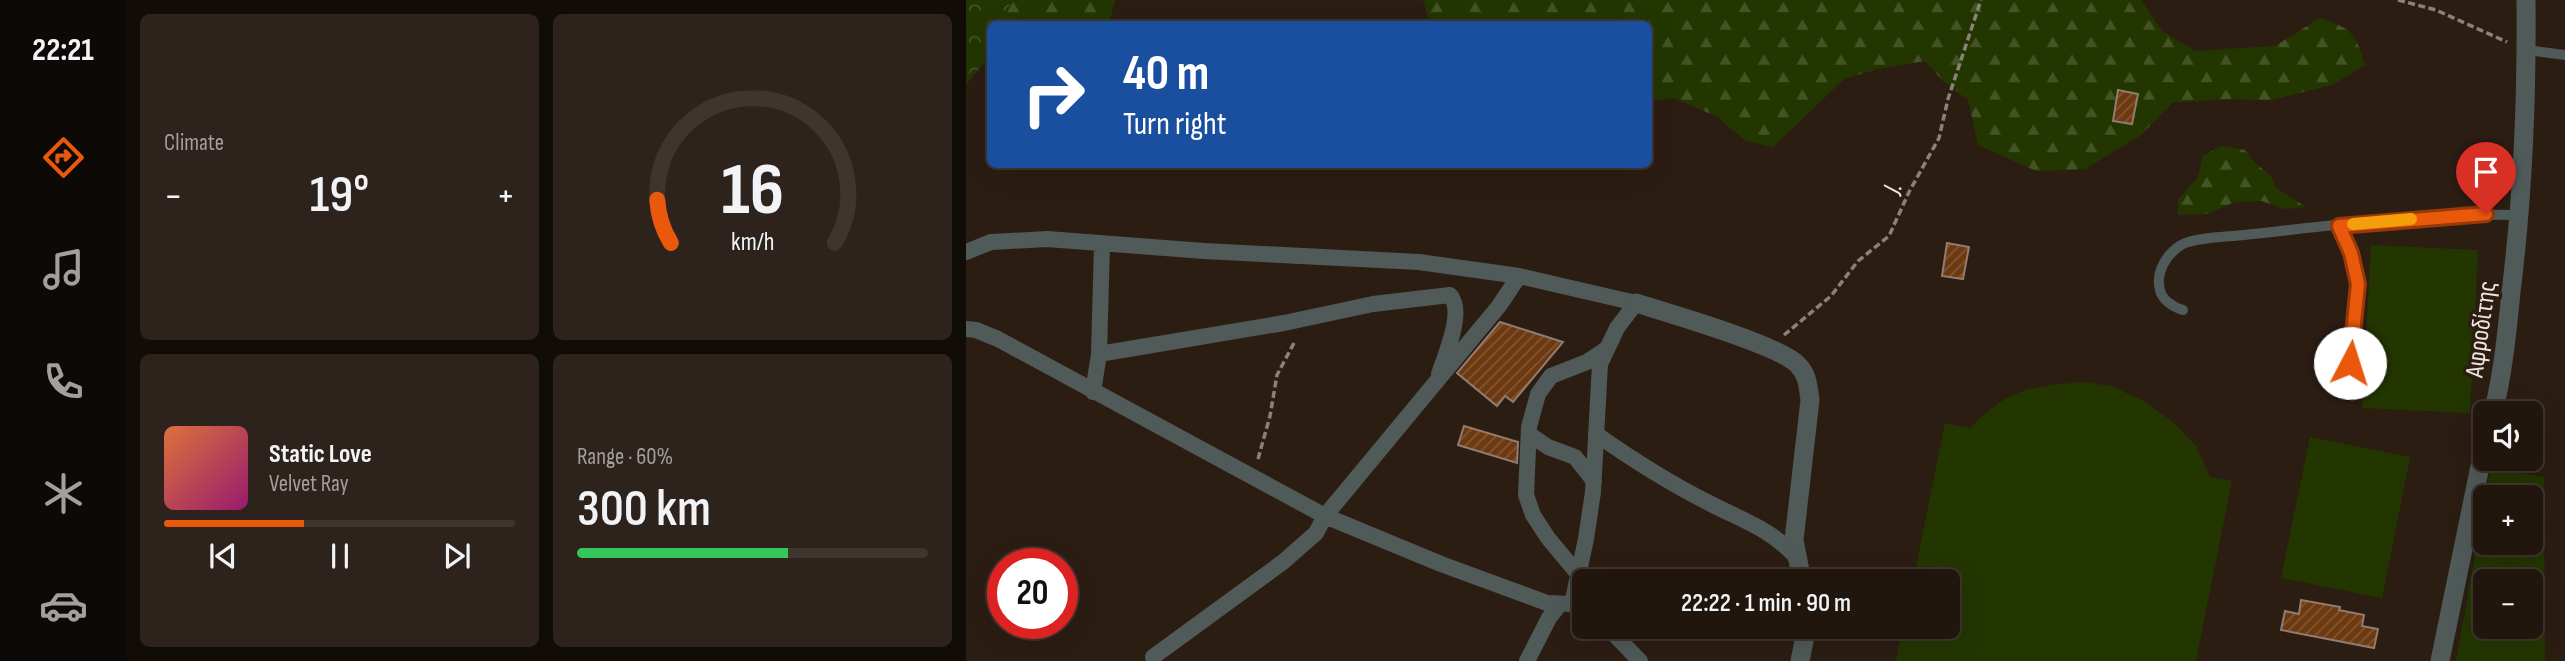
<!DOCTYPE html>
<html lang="en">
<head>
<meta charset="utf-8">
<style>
  body { margin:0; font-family:"Sofia Sans Condensed",sans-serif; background:#2d231c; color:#f1f3f6; height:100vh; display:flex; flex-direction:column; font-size:26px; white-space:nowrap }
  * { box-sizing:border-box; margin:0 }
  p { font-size:23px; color:#a29f9e }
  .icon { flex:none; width:38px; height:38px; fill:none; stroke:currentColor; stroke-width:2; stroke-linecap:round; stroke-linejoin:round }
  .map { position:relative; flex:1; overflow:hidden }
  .side { display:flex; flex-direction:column; gap:14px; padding:14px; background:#120c08; width:840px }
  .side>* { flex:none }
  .guide { position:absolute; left:21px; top:21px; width:665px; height:147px; border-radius:10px; box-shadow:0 7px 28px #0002,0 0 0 2px #3e352e; background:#1a4fa0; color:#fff; overflow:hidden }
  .fabs { position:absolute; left:1507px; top:401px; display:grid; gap:14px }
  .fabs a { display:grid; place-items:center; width:70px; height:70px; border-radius:10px; background:#21160e; box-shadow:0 7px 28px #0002,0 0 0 2px #3e352e; font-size:35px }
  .speed { position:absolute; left:21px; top:548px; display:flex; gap:14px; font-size:35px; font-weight:700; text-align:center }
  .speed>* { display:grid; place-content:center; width:91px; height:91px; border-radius:50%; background:#21160e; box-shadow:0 7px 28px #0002,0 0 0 2px #3e352e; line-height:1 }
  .speed .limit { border:10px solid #d22; background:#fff; color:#111 }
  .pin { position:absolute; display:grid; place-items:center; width:60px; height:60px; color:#fff; margin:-72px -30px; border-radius:50% 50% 50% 0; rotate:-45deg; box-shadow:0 0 7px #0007 }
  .pin .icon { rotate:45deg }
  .me { position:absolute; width:77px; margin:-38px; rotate:5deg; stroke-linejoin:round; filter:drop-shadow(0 0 5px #0008) }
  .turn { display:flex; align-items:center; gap:24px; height:147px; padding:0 21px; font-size:32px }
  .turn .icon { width:91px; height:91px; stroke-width:2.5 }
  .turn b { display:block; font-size:49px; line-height:60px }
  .big { font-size:52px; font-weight:600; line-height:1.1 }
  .side .card { flex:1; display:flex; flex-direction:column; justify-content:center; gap:10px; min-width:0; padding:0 24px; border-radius:10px; background:#2d231c }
  .side .dial { align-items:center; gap:0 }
  .dial svg { height:182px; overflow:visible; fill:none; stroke:#3e352e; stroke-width:7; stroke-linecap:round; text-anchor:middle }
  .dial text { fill:#f1f3f6; stroke:none }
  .song { display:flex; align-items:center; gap:21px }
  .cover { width:84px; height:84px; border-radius:10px; background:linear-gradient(135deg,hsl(20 70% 55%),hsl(320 70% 35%)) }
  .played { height:7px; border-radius:4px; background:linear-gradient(90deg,#ea580c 40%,#3e352e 40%) }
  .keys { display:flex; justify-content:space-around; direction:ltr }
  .heat { display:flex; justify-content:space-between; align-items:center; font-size:38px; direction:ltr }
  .charge { height:10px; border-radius:5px; background:linear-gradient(90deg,#34c759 60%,#3e352e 0) }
  .side .tiles { flex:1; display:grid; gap:14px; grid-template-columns:repeat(2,1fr) }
  .trip { position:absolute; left:606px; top:569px; width:388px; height:70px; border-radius:10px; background:#21160e; box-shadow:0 7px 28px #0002,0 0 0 2px #3e352e; font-weight:600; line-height:70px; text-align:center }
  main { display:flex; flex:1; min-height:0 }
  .tab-bar { display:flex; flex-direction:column; width:126px; justify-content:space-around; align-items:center; background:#0d0906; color:#a29f9e }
  .tab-bar .icon { width:49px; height:49px }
  .tab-bar .current { color:#ea580c }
  .tab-bar b { font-size:32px; color:#f1f3f6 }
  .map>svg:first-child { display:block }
  .forest { fill:url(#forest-firs) }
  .park { fill:url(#park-crowns) }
  .pitch { fill:#233600; fill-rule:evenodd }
  .building { fill:url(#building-hatch); stroke:#907c71; stroke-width:2 }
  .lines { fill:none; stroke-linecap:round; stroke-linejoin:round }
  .path { stroke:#8d8077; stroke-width:3.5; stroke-dasharray:7 3.5; stroke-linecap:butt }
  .service { stroke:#505a59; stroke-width:10 }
  .pedestrian { stroke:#505a59; stroke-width:16 }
  .minor { stroke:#505a59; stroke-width:19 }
  .route-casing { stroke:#983908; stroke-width:18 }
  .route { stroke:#ea580c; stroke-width:12 }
  .slow { stroke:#f59e0b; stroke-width:12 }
  .labels { text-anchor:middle; stroke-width:7; stroke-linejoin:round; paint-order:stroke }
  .street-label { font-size:26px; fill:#f0e5de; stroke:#2c1d13 }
</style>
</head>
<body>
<main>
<nav class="tab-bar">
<b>22:21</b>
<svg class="icon current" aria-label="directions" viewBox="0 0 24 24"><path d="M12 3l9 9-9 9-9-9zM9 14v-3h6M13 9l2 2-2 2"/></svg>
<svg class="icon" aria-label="music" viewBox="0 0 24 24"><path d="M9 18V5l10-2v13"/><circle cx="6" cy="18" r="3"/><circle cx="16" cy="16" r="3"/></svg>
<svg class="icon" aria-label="phone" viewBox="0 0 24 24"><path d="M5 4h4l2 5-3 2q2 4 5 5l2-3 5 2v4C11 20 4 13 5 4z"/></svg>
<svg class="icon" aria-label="climate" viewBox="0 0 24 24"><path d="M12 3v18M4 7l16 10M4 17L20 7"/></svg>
<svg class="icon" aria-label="car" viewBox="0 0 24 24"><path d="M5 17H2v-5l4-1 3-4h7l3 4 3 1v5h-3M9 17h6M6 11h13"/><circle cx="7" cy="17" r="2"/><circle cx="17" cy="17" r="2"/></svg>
</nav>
<section class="side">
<div class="tiles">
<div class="card"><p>Climate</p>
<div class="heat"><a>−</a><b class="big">19°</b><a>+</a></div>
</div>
<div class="card dial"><svg viewBox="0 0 100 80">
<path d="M14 69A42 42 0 1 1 86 69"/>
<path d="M14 69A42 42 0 0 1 8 50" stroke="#ea580c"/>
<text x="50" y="56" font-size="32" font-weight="700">16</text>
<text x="50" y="72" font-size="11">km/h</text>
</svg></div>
<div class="card">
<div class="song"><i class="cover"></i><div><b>Static Love</b><p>Velvet Ray</p></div></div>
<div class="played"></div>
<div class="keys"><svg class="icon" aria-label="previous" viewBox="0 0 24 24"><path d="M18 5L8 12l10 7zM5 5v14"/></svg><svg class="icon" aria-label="pause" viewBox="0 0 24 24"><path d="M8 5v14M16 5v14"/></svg><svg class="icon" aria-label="next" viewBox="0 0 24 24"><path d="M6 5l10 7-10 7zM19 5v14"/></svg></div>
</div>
<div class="card"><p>Range · 60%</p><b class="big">300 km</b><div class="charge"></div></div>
</div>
</section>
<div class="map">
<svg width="1599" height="661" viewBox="0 0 1599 661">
  <defs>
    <pattern id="forest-firs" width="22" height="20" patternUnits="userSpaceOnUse" patternTransform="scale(1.75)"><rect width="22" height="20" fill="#233600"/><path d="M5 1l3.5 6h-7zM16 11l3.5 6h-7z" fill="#435325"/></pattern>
    <pattern id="park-crowns" width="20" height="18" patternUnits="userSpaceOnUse" patternTransform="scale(1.75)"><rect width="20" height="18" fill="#233600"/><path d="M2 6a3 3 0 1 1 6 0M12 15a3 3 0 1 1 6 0" fill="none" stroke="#435325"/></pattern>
    <pattern id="building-hatch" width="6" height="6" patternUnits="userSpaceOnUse" patternTransform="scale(1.75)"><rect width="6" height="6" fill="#6d3911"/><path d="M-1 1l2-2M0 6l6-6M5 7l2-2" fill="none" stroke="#825633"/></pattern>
  </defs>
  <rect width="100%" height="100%" fill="#2c1d13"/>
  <path class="forest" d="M0,0H149L143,24H24V57L0,44Z
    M457,0H1175L1196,31L1229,51L1309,46L1354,18C1387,29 1389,33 1399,65L1366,85L1304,100L1258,99L1206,103L1175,135L1119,169L1070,171L1012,145L1002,100L977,81L959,61L915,68L878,79L807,147L780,141L750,116L707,98L683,101L682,24H464Z
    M1255,146L1279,150L1288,162L1305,176L1310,188L1340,207L1319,209L1296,201L1269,202L1240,214L1212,215V200L1232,177L1237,156Z"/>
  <path class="park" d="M0,0H45L38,24H24V55L0,85Z"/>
  <path class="pitch" d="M1405,245L1512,250L1504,413L1396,408Z
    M1117,382L1145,386L1176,400L1207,422L1230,446L1244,477L1266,481L1230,661H930L937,627L982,626V581H947L979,423L1004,428C1044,388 1062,387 1117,382Z
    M1344,437L1444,457L1416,598L1315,578Z
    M1525,468L1578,477L1579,661H1490L1519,500V542H1564V497H1520ZM1519,581H1564V626H1519Z"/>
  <path class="building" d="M1152,90L1172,94L1166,124L1147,121Z
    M981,243L1003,247L997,279L976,276Z
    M534,322L597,342L547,402L539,396L531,406L491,373Z
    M498,426L552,442L551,463L492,445Z
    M1335,600L1374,607L1373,610L1398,615L1396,626L1412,629L1408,648L1315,630L1319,611L1333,614Z"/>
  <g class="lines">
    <path class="path" d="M1432,0L1470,10L1541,42
      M818,335L865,296L892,261L923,236L943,192L973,138L982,99L1015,0
      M292,459L304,416L311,375L329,341"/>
    <path class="service" d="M1560,50L1599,55
      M1373,226L1385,253L1392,284L1382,390
      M1217,310C1207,307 1196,300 1194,290C1189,272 1201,254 1215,245C1229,237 1262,237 1278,235C1370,225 1462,213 1554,215"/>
    <path class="pedestrian" d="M0,252L25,242L81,239L238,251L453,262L553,276L670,303L651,328L634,364L627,492L620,539L606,604
      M0,329L10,330L32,339L359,516L475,564L581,603L606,604L618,611
      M133,354L318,323L407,304L484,295C499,312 479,355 473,374
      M127,392L133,354L136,244
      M563,434L582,447L609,457L628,481
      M630,434C667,460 705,484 745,504C778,521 805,529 830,557
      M612,574L582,538L567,515L560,495L563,427L572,394L585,376L621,362L639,350
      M640,626L674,661
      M187,657L317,562L350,533L359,516L533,306L553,276
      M561,661L583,618L594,604"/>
    <path class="minor" d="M670,303C702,313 814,345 832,365C842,375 842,387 844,400L828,540L836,581
      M1527,413C1537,374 1541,332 1545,292C1557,195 1561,97 1560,0
      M834,661L841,626
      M1474,661L1519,442"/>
  </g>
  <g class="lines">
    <defs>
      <path id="route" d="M1384,363L1392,284L1385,253L1373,226L1520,214"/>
    </defs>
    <use href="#route" class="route-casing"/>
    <use href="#route" class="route"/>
    <path class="slow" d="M1387,224L1445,219"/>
  </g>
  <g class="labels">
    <g class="street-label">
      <text transform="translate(926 187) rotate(-62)" y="9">J.</text>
      <text transform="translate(1514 329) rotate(-82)" y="9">Αφροδίτης</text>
    </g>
  </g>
</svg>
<div class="fabs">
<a><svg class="icon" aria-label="sound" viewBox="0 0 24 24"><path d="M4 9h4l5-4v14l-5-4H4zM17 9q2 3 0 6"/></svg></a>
<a>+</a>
<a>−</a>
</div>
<div class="speed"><div class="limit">20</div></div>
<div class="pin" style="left:1520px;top:214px;background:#d93025"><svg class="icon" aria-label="arrive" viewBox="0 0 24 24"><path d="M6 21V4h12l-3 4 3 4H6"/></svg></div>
<svg class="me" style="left:1384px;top:363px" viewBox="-20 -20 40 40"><circle r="19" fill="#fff"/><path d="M0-13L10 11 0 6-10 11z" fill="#ea580c"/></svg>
<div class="trip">22:22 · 1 min · 90 m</div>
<div class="guide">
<div class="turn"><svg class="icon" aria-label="right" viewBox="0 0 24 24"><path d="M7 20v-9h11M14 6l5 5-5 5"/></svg><div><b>40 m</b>Turn right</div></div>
</div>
</div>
</main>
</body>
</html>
